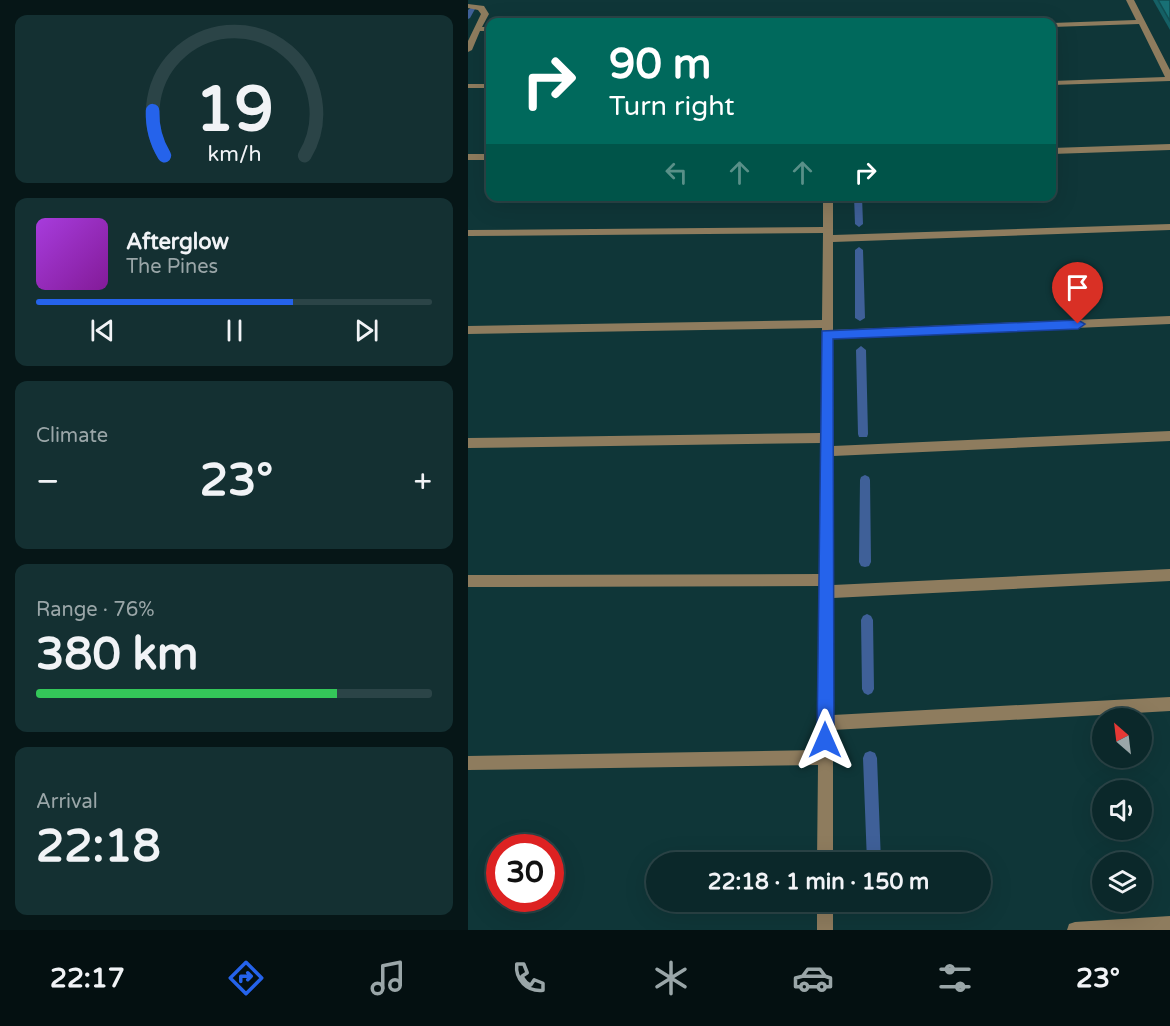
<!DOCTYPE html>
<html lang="en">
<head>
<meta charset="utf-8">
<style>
  body { margin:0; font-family:"Varela Round",sans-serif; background:#143032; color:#f1f3f6; height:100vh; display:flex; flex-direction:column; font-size:22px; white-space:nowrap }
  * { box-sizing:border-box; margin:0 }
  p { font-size:20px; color:#9aa6a8 }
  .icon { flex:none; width:33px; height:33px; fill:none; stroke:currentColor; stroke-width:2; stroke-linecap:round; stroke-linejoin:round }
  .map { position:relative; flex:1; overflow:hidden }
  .panel { display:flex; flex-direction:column; gap:15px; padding:15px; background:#061617; width:468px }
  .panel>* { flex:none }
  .banner { position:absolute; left:18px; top:18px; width:570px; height:183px; border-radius:12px; box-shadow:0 6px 24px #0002,0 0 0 2px #2b4447; background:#00695c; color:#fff; overflow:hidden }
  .needle { width:39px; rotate:332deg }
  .tools { position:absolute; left:624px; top:708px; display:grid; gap:12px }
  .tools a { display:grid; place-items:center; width:60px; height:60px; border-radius:50%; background:#0b282a; box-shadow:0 6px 24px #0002,0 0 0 2px #2b4447; font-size:30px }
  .speed { position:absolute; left:18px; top:834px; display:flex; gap:12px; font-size:30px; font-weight:700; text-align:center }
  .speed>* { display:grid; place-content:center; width:78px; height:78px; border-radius:50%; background:#0b282a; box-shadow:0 6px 24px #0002,0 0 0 2px #2b4447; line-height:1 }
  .speed .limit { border:9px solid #d22; background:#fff; color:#111 }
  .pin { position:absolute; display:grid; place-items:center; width:51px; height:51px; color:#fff; margin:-62px -26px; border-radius:50% 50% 50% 0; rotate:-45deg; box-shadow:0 0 6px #0007 }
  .pin .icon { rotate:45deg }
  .me { position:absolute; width:66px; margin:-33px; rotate:0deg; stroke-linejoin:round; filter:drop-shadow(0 0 4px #0008) }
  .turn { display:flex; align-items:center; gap:21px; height:126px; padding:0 24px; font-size:27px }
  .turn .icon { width:78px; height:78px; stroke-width:2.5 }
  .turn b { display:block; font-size:42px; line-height:51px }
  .lanes { display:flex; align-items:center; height:57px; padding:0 24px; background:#0003; justify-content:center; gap:30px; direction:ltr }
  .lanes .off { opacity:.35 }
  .big { font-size:45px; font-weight:800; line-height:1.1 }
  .panel .widget { flex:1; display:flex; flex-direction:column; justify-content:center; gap:9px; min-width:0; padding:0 21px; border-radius:12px; background:#143032 }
  .panel .dial { align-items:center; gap:0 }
  .dial svg { height:156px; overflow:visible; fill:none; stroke:#2b4447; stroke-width:7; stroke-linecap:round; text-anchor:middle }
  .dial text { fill:#f1f3f6; stroke:none }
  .song { display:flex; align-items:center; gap:18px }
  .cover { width:72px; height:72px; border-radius:9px; background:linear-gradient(135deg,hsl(280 70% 55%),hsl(290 70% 35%)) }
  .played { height:6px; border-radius:3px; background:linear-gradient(90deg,#2563eb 65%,#2b4447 65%) }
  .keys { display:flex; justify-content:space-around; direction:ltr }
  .heat { display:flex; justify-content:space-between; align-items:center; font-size:33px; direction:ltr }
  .charge { height:9px; border-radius:4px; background:linear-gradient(90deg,#34c759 76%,#2b4447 0) }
  .trip { position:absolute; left:178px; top:852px; width:345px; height:60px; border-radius:30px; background:#0b282a; box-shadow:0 6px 24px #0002,0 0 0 2px #2b4447; font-weight:800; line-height:60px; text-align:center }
  .menu { display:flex; height:96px; justify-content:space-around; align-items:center; background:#041011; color:#9aa6a8 }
  .menu .icon { width:42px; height:42px }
  .menu .active { color:#2563eb }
  .menu b { font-size:27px; color:#f1f3f6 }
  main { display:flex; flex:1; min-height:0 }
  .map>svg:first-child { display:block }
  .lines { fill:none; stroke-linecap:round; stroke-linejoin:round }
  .stream { fill:#3f6098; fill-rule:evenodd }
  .minor { fill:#8e7c5e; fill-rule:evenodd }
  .wall { fill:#156065 }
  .building { fill:#187075; stroke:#114e52; stroke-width:1.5 }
  .route { fill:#2563eb; stroke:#184099; stroke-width:1.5 }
</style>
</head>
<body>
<main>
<section class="panel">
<div class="widget dial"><svg viewBox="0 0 100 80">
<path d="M14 69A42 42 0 1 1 86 69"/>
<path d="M14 69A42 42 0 0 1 8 46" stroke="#2563eb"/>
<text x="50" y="56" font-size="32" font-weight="700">19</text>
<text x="50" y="72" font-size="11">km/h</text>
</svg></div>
<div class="widget">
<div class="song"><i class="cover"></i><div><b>Afterglow</b><p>The Pines</p></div></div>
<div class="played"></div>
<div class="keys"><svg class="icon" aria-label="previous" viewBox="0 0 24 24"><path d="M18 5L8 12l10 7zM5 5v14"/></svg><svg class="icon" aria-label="pause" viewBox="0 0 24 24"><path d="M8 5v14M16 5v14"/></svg><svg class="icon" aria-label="next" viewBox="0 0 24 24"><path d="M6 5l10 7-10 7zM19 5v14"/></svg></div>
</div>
<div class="widget"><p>Climate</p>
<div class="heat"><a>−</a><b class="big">23°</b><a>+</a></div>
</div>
<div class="widget"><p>Range · 76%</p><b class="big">380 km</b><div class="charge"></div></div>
<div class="widget"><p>Arrival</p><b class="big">22:18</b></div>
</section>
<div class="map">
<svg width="702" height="930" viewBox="0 0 702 930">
  <rect width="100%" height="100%" fill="#0f3638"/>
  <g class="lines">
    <path class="stream" d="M4,7L7,9L2,18L0,19V10Z
      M386,196H394L395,224L391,227L387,224Z
      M391,247L395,250L397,318L392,321L387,318V250Z
      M393,346L398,350L400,434L399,437H391L390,434L388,350Z
      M397,475L401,477L402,480L403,562L401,566L397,567L393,566L391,562L392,480L393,477Z
      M399,614L403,616L405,620L406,689L404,693L400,695L396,693L394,689L393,620L395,616Z
      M402,751L407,753L409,758L413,862H399L395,758L397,753Z"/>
    <path class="minor" d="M658,0H666L702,70V81L584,85V81L697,77L671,24L584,27V23L668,20Z
      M0,4L16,6L21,14L14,27H22V31H12L4,50L0,52V41L13,14L10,10L0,8Z
      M0,84H22V88H0Z
      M702,144V150L584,154V148Z
      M0,154H22V160H0Z
      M355,196H365V235L702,224V230L365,242V330L702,316V324L365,338V446L702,431V441L365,456V585L702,569V581L365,598V715L702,697V711L365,730V862H349L350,765L0,770V756L350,750L352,586L0,587V575L352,574L353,443L0,448V438L353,433L354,328L0,334V326L354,320L355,233L0,236V230L355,227Z
      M349,902H365V930H349Z
      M702,916V930H599L601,924L607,922Z"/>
  </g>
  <path class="wall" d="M685,0H702V30Z"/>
  <path class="building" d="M690,0H702V21Z"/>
  <path class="route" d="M610,320L617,324L610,329L365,339L366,740L363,746L357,748L351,746L349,740L354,331Z"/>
</svg>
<div class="tools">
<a><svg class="needle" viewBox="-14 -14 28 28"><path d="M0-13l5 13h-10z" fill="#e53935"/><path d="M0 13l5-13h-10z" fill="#9aa6a8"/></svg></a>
<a><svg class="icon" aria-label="sound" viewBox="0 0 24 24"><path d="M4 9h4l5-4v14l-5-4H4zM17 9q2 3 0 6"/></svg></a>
<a><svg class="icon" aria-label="layers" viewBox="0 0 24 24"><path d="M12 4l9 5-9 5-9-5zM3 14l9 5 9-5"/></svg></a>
</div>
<div class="speed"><div class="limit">30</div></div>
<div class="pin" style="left:610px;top:324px;background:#d93025"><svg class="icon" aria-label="arrive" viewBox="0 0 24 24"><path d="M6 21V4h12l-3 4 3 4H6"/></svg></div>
<svg class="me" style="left:357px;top:740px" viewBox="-20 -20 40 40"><path d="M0-17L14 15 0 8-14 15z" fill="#2563eb" stroke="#fff" stroke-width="4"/></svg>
<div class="trip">22:18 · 1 min · 150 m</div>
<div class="banner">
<div class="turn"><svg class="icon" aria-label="right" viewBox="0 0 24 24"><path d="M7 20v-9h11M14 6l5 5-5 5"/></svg><div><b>90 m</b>Turn right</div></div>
<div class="lanes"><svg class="icon off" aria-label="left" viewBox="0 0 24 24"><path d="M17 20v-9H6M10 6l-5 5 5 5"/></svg><svg class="icon off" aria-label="ahead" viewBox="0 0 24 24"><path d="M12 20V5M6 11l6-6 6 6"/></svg><svg class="icon off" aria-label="ahead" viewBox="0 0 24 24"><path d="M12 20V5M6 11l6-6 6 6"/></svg><svg class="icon" aria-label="right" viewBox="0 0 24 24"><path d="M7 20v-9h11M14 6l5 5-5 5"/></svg></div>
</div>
</div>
</main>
<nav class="menu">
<b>22:17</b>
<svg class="icon active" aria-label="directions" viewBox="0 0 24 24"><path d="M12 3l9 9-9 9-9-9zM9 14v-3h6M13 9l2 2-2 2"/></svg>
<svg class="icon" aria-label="music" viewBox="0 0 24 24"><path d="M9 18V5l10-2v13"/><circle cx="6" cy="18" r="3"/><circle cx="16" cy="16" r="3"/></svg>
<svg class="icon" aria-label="phone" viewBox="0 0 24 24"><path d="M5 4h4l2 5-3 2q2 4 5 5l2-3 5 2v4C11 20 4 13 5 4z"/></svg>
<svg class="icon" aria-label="climate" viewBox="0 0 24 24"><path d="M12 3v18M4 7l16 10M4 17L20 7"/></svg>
<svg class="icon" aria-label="car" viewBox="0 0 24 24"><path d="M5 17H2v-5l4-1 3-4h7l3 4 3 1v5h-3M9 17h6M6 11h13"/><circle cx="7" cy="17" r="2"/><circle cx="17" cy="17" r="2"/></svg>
<svg class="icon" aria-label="filters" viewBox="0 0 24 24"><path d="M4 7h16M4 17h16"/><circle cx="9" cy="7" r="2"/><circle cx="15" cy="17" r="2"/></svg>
<b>23°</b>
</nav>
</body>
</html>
